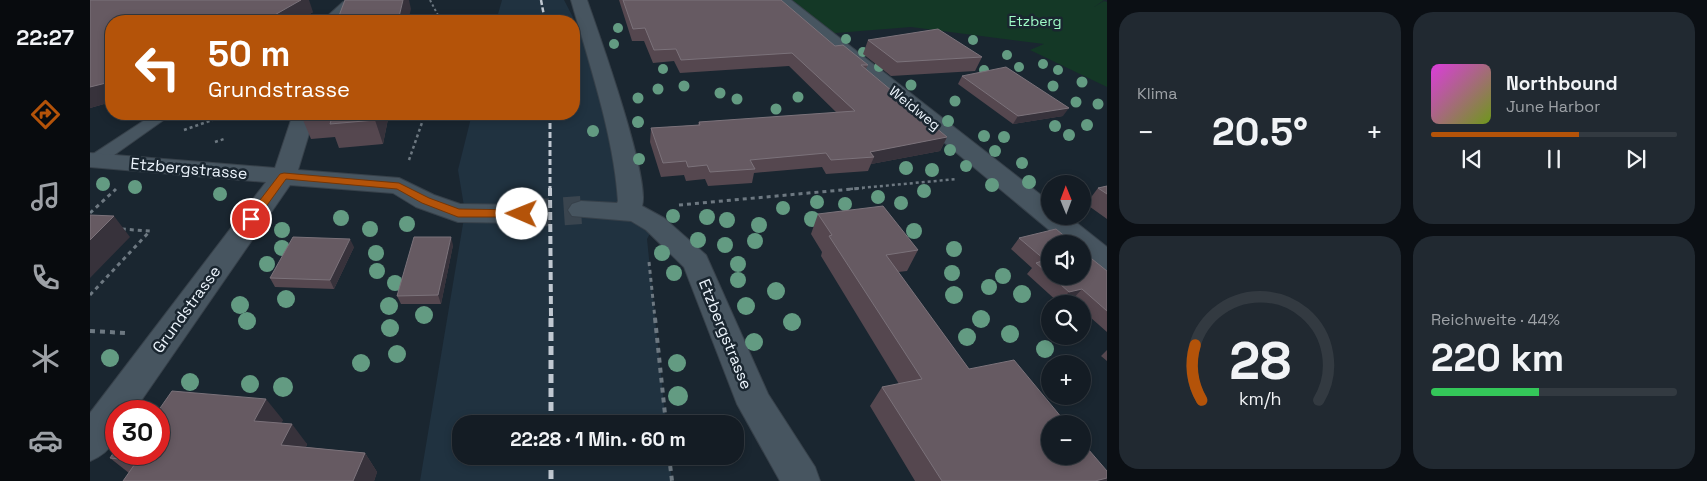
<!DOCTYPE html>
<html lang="de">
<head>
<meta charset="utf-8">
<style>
  body { margin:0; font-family:"Space Grotesk",sans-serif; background:#212931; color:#f1f3f6; height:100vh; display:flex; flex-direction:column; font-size:19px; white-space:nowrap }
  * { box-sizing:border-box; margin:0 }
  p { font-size:16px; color:#9da1a6 }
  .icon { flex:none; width:28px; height:28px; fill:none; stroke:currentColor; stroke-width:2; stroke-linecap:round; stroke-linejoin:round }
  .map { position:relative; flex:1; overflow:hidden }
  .details { display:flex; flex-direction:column; gap:12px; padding:12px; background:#0b0f14; width:600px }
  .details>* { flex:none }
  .banner { position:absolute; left:15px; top:15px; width:475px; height:105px; border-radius:20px; box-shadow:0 2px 8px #0003,0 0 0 1px #333a41; background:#b45309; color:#fff; overflow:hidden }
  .needle { width:32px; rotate:359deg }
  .tools { position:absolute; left:951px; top:175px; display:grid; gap:10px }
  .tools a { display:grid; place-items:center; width:50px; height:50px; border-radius:50%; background:#141c24; box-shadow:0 2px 8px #0003,0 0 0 1px #333a41; font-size:25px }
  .speed { position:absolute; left:15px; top:400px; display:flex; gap:10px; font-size:25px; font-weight:700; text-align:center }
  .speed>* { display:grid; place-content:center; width:65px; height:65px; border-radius:50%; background:#141c24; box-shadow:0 2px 8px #0003,0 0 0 1px #333a41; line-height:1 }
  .speed .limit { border:8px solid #d22; background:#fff; color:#111 }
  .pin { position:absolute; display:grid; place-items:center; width:42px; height:42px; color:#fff; margin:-21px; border:2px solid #fff; border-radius:50%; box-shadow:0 1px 5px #0007 }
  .me { position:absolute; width:55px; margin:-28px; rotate:271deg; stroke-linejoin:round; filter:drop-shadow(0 0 4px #0008) }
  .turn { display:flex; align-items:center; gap:18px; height:105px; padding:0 20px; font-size:22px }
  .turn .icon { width:65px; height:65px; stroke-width:2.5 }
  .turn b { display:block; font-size:35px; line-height:42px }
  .big { font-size:38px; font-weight:700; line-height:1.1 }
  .details .widget { flex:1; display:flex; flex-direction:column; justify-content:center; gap:8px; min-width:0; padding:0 18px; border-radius:20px; background:#212931 }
  .details .dial { align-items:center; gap:0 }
  .dial svg { height:130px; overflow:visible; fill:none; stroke:#333a41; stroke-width:7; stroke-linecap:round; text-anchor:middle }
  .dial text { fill:#f1f3f6; stroke:none }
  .song { display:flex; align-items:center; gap:15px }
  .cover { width:60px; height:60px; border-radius:8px; background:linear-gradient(135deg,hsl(300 70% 55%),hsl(80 70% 35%)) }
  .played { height:5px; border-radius:2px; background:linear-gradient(90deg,#b45309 60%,#333a41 60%) }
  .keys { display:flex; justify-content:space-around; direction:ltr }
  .heat { display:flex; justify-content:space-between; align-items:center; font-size:28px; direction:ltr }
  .charge { height:8px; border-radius:4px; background:linear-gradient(90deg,#34c759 44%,#333a41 0) }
  .details .tiles { flex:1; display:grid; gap:12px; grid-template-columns:repeat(2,1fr) }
  .trip { position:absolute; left:362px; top:415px; width:292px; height:50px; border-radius:20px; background:#141c24; box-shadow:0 2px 8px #0003,0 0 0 1px #333a41; font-weight:700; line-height:50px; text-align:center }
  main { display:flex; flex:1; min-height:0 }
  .tabs { display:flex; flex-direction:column; width:90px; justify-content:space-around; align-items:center; background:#080b0e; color:#9da1a6 }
  .tabs .icon { width:35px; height:35px }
  .tabs .selected { color:#b45309 }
  .tabs b { font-size:22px; color:#f1f3f6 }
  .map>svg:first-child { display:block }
  .built { fill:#203240 }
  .green { fill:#143826 }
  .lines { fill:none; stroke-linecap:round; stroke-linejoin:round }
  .minor-tunnel { stroke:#3a454f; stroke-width:28; stroke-dasharray:28 14; stroke-linecap:butt }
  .service-casing { stroke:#37414a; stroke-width:2 }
  .minor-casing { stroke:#37414a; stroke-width:2 }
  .path-far3 { stroke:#6d7881; stroke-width:2; stroke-dasharray:2.5 2.5; stroke-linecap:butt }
  .path-far2 { stroke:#6d7881; stroke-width:2.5; stroke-dasharray:3 3; stroke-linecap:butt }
  .path-far1 { stroke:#6d7881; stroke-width:3; stroke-dasharray:4 4; stroke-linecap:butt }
  .path { stroke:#6d7881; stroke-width:4; stroke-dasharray:5 5; stroke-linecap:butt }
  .service { fill:#475560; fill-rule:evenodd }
  .minor { fill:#475560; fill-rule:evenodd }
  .rail-far3 { stroke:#c0c8d1; stroke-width:2.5; stroke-dasharray:5 2.5; stroke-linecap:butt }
  .rail-far2 { stroke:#c0c8d1; stroke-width:3; stroke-dasharray:6 3; stroke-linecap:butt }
  .rail-far1 { stroke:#c0c8d1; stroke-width:4; stroke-dasharray:8 4; stroke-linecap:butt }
  .rail { stroke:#c0c8d1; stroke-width:5; stroke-dasharray:9 5; stroke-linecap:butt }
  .tree { fill:#639b82 }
  .wall { fill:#55474f }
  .shaded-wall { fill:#37323b }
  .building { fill:#665a62; stroke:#7b727a }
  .route { fill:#b45309; stroke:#753606 }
  .labels { text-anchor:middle; stroke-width:5; stroke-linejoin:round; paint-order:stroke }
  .far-park-label { font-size:14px; fill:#9efbc6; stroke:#1a2630 }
  .far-street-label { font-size:14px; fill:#ecf4fc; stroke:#1a2630 }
  .street-label { font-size:16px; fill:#ecf4fc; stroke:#1a2630 }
</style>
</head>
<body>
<main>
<nav class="tabs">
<b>22:27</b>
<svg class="icon selected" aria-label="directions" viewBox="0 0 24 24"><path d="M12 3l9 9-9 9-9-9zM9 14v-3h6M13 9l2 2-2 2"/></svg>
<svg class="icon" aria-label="music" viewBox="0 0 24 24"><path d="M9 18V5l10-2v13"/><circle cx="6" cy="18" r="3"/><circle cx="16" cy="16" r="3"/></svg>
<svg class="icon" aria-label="phone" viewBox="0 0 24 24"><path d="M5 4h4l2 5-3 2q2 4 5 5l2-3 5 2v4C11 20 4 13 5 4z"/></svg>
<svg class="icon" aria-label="climate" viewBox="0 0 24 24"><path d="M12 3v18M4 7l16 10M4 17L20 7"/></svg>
<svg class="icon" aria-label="car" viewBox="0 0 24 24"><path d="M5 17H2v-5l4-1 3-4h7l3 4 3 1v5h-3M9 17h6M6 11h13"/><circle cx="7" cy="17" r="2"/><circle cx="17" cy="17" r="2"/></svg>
</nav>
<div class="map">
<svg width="1017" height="481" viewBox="0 0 1017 481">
  <rect width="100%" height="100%" fill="#1a2630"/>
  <path class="built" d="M412,0H474L486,23L496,28L541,201L565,224L557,239L576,424H371V456H579L582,481H330L375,212L368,170L382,114H484V21H406Z"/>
  <path class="green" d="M691,0H1014L1004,7L1014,1L1017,2V87L940,50L954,44L821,27L733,34Z"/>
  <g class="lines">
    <path class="minor-tunnel" d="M432,214L491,210"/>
    <defs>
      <path id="service" d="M64,114H82L10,165H0V156Z"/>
      <path id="minor" d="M260,0H274L278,4L276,7L264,9L250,21H232L253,2Z
        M481,0H497C509,34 561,180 552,206L574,218L616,255L678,394L725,467L730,481H690L647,404L594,267L556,230L541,221L482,216L478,210L482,204L491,201L527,203L528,201C524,136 499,63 481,0Z
        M683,0H701L960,202V216H978L1017,247V272L1007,269L992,257V244H976Z
        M203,114H225L208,170L309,178L344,195L370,204L432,205L441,208L445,214L441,220L432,223L368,222L326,207L303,193L200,185L44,411H26C26,437 26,450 0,461V413L176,182L0,167V153L185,168Z"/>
    </defs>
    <use href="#service" class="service-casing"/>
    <use href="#minor" class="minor-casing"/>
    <path class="path-far3" d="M340,0L351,21"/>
    <path class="path-far2" d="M94,130L139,114
      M125,142L134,139
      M319,160L335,114
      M760,189L867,179"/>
    <path class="path-far1" d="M589,205L773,188
      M0,213L26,189
      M559,262L565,319
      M0,295L60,231L31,229"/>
    <path class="path" d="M565,318L576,424
      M0,331L36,333
      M579,456L582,481"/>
    <use href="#service" class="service"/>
    <use href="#minor" class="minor"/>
    <path class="rail-far3" d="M451,0L455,21"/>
    <path class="rail-far2" d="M460,114V189"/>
    <path class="rail-far1" d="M460,188L461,319"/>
    <path class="rail" d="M461,318V424
      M461,456V481"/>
  </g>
  <g class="tree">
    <circle cx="528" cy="28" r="5"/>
    <circle cx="756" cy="39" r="5"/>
    <circle cx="883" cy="40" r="5"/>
    <circle cx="524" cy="44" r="5"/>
    <circle cx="773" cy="52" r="5"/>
    <circle cx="917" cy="55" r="5"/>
    <circle cx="953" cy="64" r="5"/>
    <circle cx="789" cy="67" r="5"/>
    <circle cx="929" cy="67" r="5"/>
    <circle cx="573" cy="69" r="5"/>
    <circle cx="894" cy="70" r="5"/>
    <circle cx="968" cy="70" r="5"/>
    <circle cx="992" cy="82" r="5.5"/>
    <circle cx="821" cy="85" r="5.5"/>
    <circle cx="594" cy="86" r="5.5"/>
    <circle cx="963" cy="86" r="5.5"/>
    <circle cx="568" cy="89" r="5.5"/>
    <circle cx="630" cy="93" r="5.5"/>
    <circle cx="708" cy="97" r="5.5"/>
    <circle cx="548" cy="98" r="5.5"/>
    <circle cx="647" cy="99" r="5.5"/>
    <circle cx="865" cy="101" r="5.5"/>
    <circle cx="986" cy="102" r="5.5"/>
    <circle cx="1008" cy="104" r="5.5"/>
    <circle cx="686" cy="109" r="5.5"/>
    <circle cx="858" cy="121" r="6"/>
    <circle cx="548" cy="122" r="6"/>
    <circle cx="997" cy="125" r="6"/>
    <circle cx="965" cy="126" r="6"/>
    <circle cx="503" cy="131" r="6"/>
    <circle cx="979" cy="135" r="6"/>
    <circle cx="894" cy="136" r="6"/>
    <circle cx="914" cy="137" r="6"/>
    <circle cx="860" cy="150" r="6"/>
    <circle cx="905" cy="151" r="6"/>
    <circle cx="549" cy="159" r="6"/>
    <circle cx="932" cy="163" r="6"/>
    <circle cx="876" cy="166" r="6"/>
    <circle cx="816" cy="168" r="7"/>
    <circle cx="842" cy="170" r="7"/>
    <circle cx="939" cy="182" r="7"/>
    <circle cx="13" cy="184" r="7"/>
    <circle cx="902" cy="185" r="7"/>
    <circle cx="45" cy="187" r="7"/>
    <circle cx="834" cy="191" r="7"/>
    <circle cx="130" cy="194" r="7"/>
    <circle cx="788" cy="197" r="7"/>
    <circle cx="727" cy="202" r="7"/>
    <circle cx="811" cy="203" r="7"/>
    <circle cx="755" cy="204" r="7"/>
    <circle cx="693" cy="208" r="7"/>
    <circle cx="583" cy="216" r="7"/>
    <circle cx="617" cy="217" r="8"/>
    <circle cx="251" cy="218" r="8"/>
    <circle cx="722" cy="219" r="8"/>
    <circle cx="637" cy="220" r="8"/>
    <circle cx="317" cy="224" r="8"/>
    <circle cx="669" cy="225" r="8"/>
    <circle cx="280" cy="229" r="8"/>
    <circle cx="192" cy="230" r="8"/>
    <circle cx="824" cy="231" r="8"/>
    <circle cx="608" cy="240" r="8"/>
    <circle cx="665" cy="241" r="8"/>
    <circle cx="635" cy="245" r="8"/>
    <circle cx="192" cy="248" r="8"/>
    <circle cx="864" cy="249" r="8"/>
    <circle cx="286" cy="253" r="8"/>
    <circle cx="572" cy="253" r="8"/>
    <circle cx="177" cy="264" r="8"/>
    <circle cx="648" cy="264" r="8"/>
    <circle cx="287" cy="271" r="8"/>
    <circle cx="584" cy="273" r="8"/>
    <circle cx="862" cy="273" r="8"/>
    <circle cx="913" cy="276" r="8"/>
    <circle cx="648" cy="280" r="8"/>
    <circle cx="305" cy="283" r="8"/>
    <circle cx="899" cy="287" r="8"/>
    <circle cx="686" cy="291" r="9"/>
    <circle cx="932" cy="294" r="9"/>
    <circle cx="864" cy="295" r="9"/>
    <circle cx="196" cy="299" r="9"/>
    <circle cx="150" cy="305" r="9"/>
    <circle cx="299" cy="306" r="9"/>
    <circle cx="656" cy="306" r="9"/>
    <circle cx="334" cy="315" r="9"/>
    <circle cx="891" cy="319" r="9"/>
    <circle cx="157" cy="321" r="9"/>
    <circle cx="702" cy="322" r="9"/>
    <circle cx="300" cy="328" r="9"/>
    <circle cx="920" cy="334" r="9"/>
    <circle cx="877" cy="337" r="9"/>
    <circle cx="664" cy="342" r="9"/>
    <circle cx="955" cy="349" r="9"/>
    <circle cx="307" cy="354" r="9"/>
    <circle cx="20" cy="358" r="9"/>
    <circle cx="271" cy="363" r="9"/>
    <circle cx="587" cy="363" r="9"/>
    <circle cx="100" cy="382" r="9"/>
    <circle cx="160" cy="384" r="9"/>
    <circle cx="193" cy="387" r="10"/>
    <circle cx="588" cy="396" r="10"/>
  </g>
  <path class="wall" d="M0,0L223,12L208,21H21V102L0,108Z
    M529,0H691L745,46L778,65L776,69L857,137L850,151L781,164L778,171L736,174L732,167L664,173L662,183L618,186L615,179L596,181L594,175L571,177L560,142L561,128L608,125L609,122L747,113L699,66L590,73L584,61L563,63L554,41H542Z
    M778,40L892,57L885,71L801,76L773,54Z
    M872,76L973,116L923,124L868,84Z
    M212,114H299L293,144L249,148L245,137L221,139L211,115Z
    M1017,186V219L996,204L1008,188Z
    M728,214L828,250L817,271L808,272L879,369L1017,471V480L1016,481H825L780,406L792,387L809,384L731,256L732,252L721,234Z
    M929,238L960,244V276H992L1017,271V332L992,310V304H985L981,301L969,303L937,274L942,268L921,249Z
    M363,245L351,304H311L307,296Z
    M264,247L244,289L185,287L180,278Z
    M1017,350V361L1011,356Z
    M193,420L191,423L217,444L216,447L275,453L287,472L284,481H33L39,473L20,458Z"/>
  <path class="shaded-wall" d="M211,0H219L223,12L208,21H174Z
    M313,0H319L321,9L318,21H308Z
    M16,83L21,91V102L0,108V87Z
    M979,108L973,116L923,124L928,116Z
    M287,114H299L293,144L285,120Z
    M857,137L850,151L781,164L784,157L780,152Z
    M24,216L40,237L0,278V240Z
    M361,237L363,245L351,304L348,295Z
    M260,239L264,247L244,289L240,280Z
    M992,289L981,301L969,303L979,292Z
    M176,399L193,420L182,441L164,421Z
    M202,424L217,444L208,465L191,445Z
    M275,453L287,472L284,481H263Z
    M1017,478V480L1016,481H1005Z"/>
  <path class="building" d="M0,0H211L174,21H21V84L16,83L0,87Z
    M255,0H313L308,21H247Z
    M533,0H691L745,46L753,45L778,65H771L857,137L780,152L784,157L741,160L736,153L660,160L665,169L620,172L617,165L598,167L596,161L573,163L561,128L610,125L609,122L765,111L702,53L591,60L586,49L564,50L555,28L543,29Z
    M848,29L892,57L807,62L778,40Z
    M916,67L979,108L928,116L872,76Z
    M212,114H226L211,115Z
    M243,114H287L285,120L240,124Z
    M1017,186V194L1008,188Z
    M793,206L828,250L796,255L879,369L924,360L977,424H960V456H992V442L1017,471V478L1005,481H852L792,387L832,379L739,236L742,235L728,214Z
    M0,215L24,216L0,240Z
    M966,229L984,244H960V275L946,263L955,260L929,238Z
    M203,237L260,239L240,280L180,278Z
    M324,237H361L348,295L307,296Z
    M992,251L1017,271V311L992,289L979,292L961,276H992Z
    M82,391L176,399L164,421L202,424L191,445L275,453L263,481H33L47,461L20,458L26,449V454H69V411H68Z"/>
  <path class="route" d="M194,173L309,183L339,198L369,209L432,210L437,214L432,217H368L332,203L307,189L196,179L165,222H157V217L190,174Z"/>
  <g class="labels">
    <g class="far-park-label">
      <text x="945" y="26">Etzberg</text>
    </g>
    <g class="far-street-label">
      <text transform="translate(825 108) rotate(39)" y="5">Weidweg</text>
    </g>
    <g class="street-label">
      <text transform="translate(99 168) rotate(5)" y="6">Etzbergstrasse</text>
      <text transform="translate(96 309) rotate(-54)" y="6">Grundstrasse</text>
      <text transform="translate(636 334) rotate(68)" y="6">Etzbergstrasse</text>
    </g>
  </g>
</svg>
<div class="tools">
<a><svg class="needle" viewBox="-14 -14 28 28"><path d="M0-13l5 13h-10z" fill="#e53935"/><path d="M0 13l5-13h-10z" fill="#9da1a6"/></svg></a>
<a><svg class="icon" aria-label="sound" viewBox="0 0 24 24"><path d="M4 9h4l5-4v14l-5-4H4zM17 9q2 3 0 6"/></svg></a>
<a><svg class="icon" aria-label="search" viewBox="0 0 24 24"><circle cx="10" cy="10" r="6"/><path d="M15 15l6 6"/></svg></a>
<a>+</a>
<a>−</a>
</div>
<div class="speed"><div class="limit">30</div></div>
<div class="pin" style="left:161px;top:219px;background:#d93025"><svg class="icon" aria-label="arrive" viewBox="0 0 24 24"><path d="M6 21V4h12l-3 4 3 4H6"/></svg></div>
<svg class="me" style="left:432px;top:214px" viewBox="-20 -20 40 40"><circle r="19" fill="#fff"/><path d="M0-13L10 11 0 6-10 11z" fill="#b45309"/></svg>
<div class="trip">22:28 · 1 Min. · 60 m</div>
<div class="banner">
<div class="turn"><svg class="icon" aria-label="left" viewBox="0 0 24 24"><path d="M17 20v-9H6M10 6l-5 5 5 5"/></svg><div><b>50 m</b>Grundstrasse</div></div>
</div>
</div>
<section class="details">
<div class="tiles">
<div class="widget"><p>Klima</p>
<div class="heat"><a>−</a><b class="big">20.5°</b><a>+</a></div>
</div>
<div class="widget">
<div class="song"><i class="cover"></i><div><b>Northbound</b><p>June Harbor</p></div></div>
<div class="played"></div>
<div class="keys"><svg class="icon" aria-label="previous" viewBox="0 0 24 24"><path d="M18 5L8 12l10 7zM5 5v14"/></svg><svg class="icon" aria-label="pause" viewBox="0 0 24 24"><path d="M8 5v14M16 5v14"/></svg><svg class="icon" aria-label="next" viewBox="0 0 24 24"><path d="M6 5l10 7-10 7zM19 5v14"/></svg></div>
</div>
<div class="widget dial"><svg viewBox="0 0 100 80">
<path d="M14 69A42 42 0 1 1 86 69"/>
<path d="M14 69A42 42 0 0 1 10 35" stroke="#b45309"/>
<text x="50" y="56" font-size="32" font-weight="700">28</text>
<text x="50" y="72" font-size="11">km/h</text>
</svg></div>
<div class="widget"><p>Reichweite · 44%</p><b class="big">220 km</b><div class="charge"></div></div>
</div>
</section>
</main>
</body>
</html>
